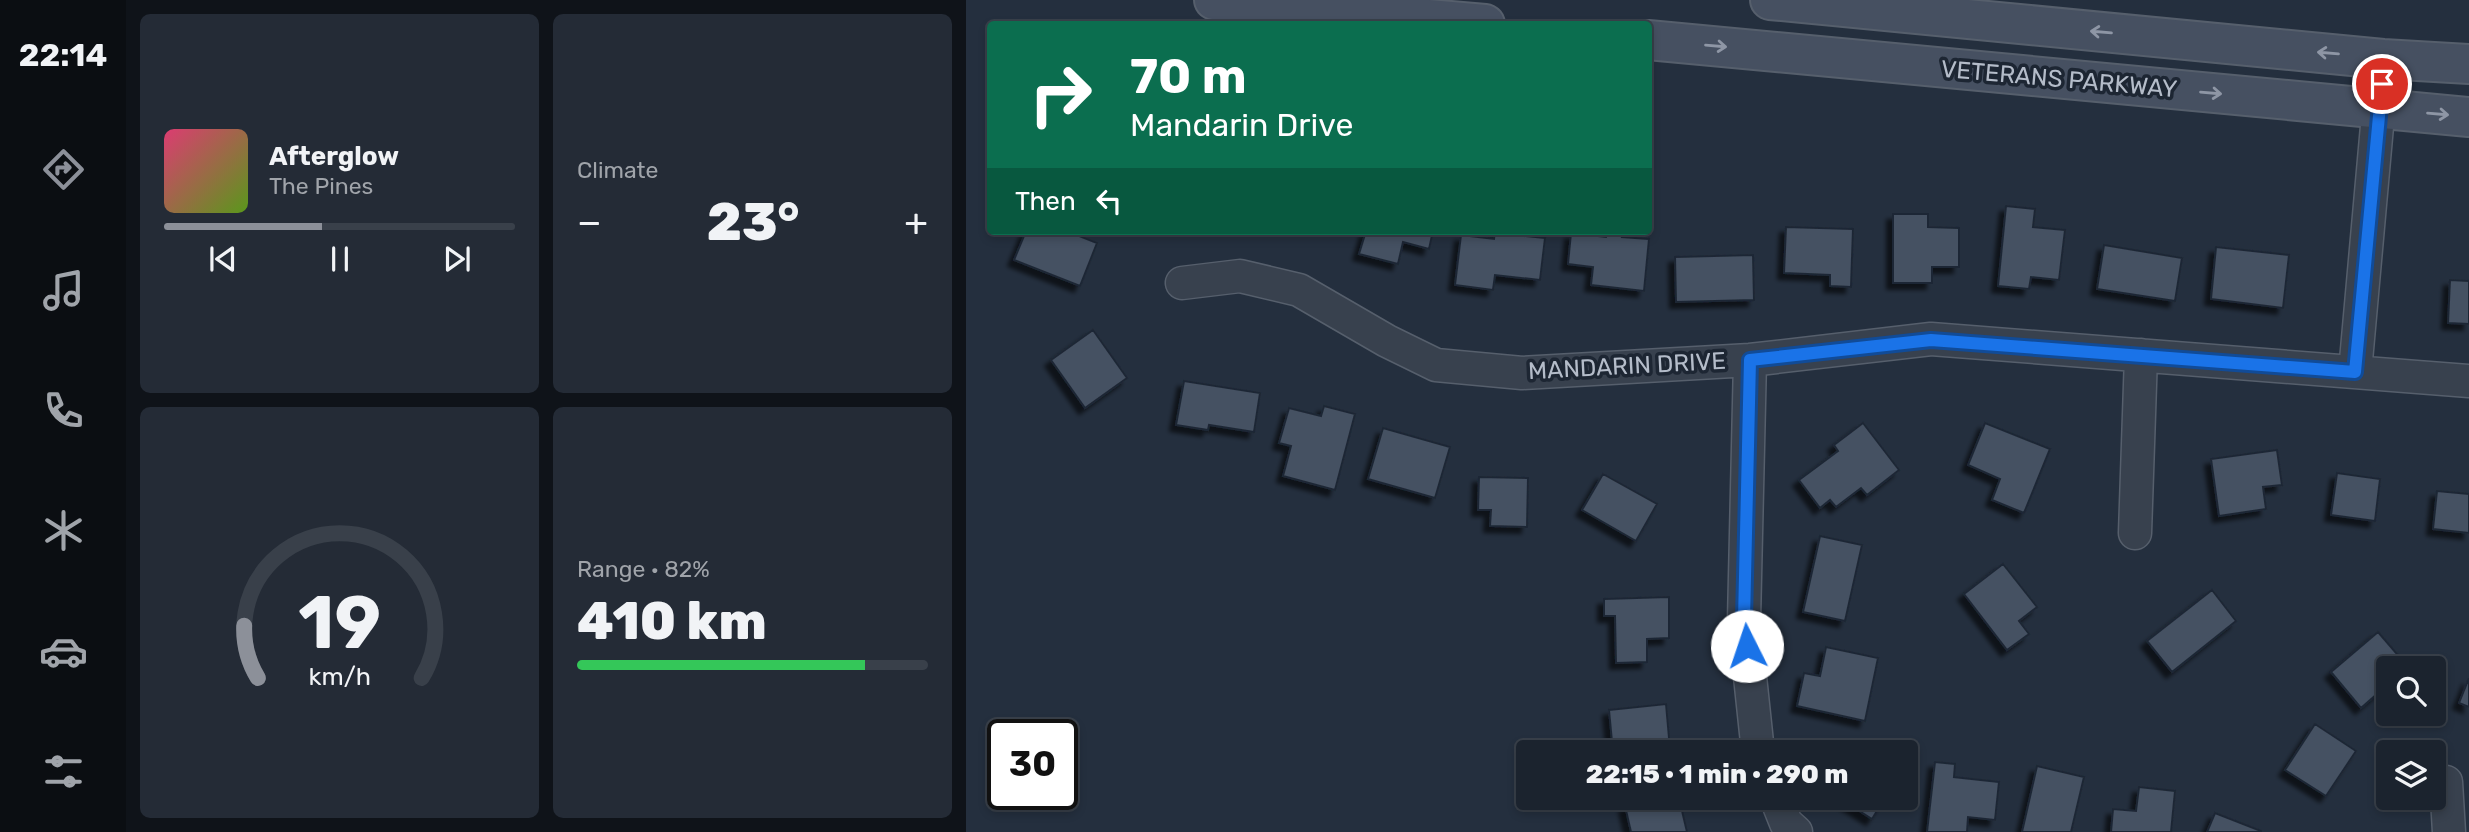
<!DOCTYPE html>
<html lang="en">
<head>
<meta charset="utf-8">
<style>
  body { margin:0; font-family:Rubik,sans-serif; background:#242b36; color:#f1f3f6; height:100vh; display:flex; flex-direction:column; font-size:26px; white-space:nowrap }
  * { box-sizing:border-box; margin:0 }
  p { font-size:23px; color:#a0a4aa }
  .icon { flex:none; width:38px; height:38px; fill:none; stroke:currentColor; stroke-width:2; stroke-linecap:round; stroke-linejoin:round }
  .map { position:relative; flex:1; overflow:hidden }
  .panel { display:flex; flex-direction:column; gap:14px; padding:14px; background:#0f1319; width:840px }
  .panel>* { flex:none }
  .top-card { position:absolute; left:21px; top:21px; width:665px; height:214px; border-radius:7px; box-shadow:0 4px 10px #0003,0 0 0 2px #39404a; background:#0b6e4f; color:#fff; overflow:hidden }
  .fabs { position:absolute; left:1410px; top:656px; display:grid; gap:14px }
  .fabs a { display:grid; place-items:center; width:70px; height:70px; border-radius:7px; background:#1b232e; box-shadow:0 4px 10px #0003,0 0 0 2px #39404a; font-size:35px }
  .speed { position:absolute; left:21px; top:719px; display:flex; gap:14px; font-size:35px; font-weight:700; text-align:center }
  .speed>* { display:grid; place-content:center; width:91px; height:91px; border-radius:50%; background:#1b232e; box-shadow:0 4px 10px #0003,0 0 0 2px #39404a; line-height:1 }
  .speed .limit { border:4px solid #111; border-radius:10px; background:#fff; color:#111 }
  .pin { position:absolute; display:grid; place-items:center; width:60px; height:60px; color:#fff; margin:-30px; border:4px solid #fff; border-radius:50%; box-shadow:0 2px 7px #0007 }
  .me { position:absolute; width:77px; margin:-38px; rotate:356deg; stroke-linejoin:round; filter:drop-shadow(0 0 5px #0008) }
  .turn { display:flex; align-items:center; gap:24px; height:147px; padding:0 28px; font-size:32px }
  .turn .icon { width:91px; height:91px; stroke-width:2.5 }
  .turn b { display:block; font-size:49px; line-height:60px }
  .then { display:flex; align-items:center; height:66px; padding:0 28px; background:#0003; gap:14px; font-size:26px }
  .big { font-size:52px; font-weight:800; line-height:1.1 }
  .panel .tile { flex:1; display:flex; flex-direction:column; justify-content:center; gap:10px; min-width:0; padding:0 24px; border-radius:10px; background:#242b36 }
  .panel .dial { align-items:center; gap:0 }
  .dial svg { height:182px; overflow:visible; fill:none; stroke:#39404a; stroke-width:7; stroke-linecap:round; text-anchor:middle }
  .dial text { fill:#f1f3f6; stroke:none }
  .song { display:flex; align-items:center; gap:21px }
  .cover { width:84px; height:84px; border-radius:10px; background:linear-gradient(135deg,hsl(340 70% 55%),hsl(90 70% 35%)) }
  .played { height:7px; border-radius:4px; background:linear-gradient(90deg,#8c9099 45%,#39404a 45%) }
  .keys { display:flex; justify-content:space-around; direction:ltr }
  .heat { display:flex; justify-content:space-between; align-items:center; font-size:38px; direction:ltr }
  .charge { height:10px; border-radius:5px; background:linear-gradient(90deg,#34c759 82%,#39404a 0) }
  .panel .tiles { flex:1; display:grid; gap:14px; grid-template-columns:repeat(2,1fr) }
  .trip { position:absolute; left:550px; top:740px; width:402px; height:70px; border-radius:7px; background:#1b232e; box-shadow:0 4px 10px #0003,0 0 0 2px #39404a; font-weight:800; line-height:70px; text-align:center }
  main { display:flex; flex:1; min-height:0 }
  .dock { display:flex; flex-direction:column; width:126px; justify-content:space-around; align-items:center; background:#0b0e12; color:#a0a4aa }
  .dock .icon { width:49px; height:49px }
  .dock .active { color:#8c9099 }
  .dock b { font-size:32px; color:#f1f3f6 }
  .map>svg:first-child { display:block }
  .building { fill:#455162; stroke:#1f2835; stroke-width:2; filter:url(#shadow) }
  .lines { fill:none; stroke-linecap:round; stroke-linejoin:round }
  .street-casing { stroke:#565f6c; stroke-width:35 }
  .secondary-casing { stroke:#565f6c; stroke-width:42 }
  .street { stroke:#38414e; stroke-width:32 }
  .secondary { stroke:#465061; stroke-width:38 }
  .oneway { stroke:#8e96a5 }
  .route-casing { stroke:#114b97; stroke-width:18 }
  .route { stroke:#1a73e8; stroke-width:12 }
  .labels { text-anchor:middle; stroke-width:7; stroke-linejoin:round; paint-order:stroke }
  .street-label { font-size:24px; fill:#b4bcc9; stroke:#1d2633 }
</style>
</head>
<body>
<main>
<nav class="dock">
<b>22:14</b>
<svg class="icon active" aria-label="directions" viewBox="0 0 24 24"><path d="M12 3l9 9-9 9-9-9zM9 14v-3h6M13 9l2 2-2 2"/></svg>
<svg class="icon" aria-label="music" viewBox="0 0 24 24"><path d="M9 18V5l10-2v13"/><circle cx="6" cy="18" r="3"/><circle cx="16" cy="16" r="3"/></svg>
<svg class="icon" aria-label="phone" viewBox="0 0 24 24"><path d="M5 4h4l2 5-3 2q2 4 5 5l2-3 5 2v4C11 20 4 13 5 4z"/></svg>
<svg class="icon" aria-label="climate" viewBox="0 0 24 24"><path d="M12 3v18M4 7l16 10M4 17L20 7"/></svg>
<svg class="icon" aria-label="car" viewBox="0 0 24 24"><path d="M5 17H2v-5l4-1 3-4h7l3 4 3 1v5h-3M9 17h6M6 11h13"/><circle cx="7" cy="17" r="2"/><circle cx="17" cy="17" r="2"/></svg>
<svg class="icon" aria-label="filters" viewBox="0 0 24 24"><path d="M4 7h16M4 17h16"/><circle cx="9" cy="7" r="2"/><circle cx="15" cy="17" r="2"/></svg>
</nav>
<section class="panel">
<div class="tiles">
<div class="tile">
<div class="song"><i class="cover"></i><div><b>Afterglow</b><p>The Pines</p></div></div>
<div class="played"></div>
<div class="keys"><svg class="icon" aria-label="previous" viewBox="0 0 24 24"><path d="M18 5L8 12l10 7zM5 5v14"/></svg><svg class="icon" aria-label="pause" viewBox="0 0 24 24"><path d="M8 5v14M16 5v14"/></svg><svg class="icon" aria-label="next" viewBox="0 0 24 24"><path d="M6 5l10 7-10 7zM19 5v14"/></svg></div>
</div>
<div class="tile"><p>Climate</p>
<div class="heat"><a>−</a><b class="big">23°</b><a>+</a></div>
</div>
<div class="tile dial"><svg viewBox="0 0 100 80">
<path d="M14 69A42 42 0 1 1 86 69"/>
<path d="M14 69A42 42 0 0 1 8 46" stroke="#8c9099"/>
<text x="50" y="56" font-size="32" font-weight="700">19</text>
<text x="50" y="72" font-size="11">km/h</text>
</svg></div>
<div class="tile"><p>Range · 82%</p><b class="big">410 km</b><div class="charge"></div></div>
</div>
</section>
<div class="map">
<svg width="1503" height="832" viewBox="0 0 1503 832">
  <defs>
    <filter id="shadow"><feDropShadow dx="-6" dy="6" stdDeviation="2" flood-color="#0009"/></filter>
  </defs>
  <rect width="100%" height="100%" fill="#242f3e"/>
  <path class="building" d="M1040,206L1069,209L1067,227L1099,230L1093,280L1065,277L1063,289L1032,286Z
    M927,214H962V227L993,228V267H966V283H927Z
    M820,227L887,229L885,287L864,286V275L818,273Z
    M60,231L73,233L74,231H109L108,234L131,243L114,286L48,260Z
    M400,231H467L463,249L437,242L432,264L393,254Z
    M529,231H550L549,235L579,238L574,280L529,275L527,290L489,285L495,235L528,239Z
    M641,231H657L656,237L683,239L678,291L625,285L627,267L602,264L605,233L640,237Z
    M1138,245L1216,258L1209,301L1131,289Z
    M1250,247L1323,255L1317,308L1245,299Z
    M787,255L788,300L710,302L709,257Z
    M1484,280L1503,281V324L1482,323Z
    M127,330L161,378L119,408L85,360Z
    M218,381L294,393L288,432L243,425L242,430L210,425Z
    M358,406L389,414L369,490L317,476L325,446L313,443L323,408L355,416Z
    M897,423L933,470L901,495L895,488L870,507L864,500L854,508L833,480L872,451L868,445Z
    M1019,423L1084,449L1058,513L1026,500L1034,479L1002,465Z
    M417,428L484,447L469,498L402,479Z
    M1311,450L1316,485L1297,487L1300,509L1253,516L1245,459Z
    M1371,473L1414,479L1409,521L1365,515Z
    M637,474L691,504L670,541L616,510Z
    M513,477L562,478L561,527L524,526L525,510H512Z
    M1471,491L1503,494V533L1467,529Z
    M854,536L896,545L879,621L837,612Z
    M1037,564L1071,607L1053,621L1063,634L1041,650L998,594Z
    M1246,590L1270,621L1206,672L1181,641Z
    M703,597V638L681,639V662L650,663L649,616H638V599Z
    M1412,632L1443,668H1423V692L1419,687L1395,708L1365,672Z
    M860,647L912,658L899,721L831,706L838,673L854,676Z
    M1503,678V707L1493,703Z
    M700,704L704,749L647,752L643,710Z
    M1349,724L1390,751L1360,796L1319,770Z
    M969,762L989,764L988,777L1033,782L1029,820L1002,817L1001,832H961Z
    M1071,766L1118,777L1105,832H1056Z
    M1173,787L1209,791L1205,832H1145L1147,809L1170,811Z
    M691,798H713L721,832H665L659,806Z
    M873,798H919L906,819Z
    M1249,813L1295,831V832H1241Z"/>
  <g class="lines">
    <defs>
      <path id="street" d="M216,283L274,276L333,290L421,341L470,365L556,373L784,360L965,339L1503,381
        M784,360L778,620L792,752
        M1389,372L1417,59
        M1169,533L1175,355
        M1480,782L1483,832
        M810,798L820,823L830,832"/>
      <path id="secondary" d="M248,0L519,24
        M804,0L1417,59L1503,64
        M682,40L1503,117"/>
    </defs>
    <use href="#street" class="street-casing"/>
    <use href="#secondary" class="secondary-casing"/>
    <use href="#street" class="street"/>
    <use href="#secondary" class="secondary"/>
  </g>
  <defs><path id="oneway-shaft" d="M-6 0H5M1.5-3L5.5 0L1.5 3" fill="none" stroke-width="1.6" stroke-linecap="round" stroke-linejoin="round" transform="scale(1.75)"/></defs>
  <g class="oneway">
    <use href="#oneway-shaft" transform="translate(1135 32) rotate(-175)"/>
    <use href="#oneway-shaft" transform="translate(750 46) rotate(5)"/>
    <use href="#oneway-shaft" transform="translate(1362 53) rotate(-175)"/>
    <use href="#oneway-shaft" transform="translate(1245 93) rotate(5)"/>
    <use href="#oneway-shaft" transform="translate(1472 114) rotate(5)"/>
  </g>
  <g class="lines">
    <defs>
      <path id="route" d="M781,646L778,620L784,360L965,340L1389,372L1416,84"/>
    </defs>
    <use href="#route" class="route-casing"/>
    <use href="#route" class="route"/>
  </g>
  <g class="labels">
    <g class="street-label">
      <text transform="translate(1093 79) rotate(5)" y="8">VETERANS PARKWAY</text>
      <text transform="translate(661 366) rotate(-3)" y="8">MANDARIN DRIVE</text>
    </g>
  </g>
</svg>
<div class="fabs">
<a><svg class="icon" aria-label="search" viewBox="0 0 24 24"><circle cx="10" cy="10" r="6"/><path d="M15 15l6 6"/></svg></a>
<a><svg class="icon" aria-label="layers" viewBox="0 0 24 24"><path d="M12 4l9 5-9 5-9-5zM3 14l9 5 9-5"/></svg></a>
</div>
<div class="speed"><div class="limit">30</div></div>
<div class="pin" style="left:1416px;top:84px;background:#d93025"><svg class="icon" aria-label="arrive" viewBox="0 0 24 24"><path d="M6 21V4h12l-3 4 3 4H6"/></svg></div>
<svg class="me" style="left:781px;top:646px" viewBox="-20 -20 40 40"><circle r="19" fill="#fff"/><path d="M0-13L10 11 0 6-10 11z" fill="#1a73e8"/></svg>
<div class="trip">22:15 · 1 min · 290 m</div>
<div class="top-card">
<div class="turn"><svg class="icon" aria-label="right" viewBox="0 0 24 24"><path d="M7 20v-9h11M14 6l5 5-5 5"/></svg><div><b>70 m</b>Mandarin Drive</div></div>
<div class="then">Then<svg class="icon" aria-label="left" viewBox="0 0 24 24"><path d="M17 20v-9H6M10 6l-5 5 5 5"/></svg></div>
</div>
</div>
</main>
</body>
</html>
